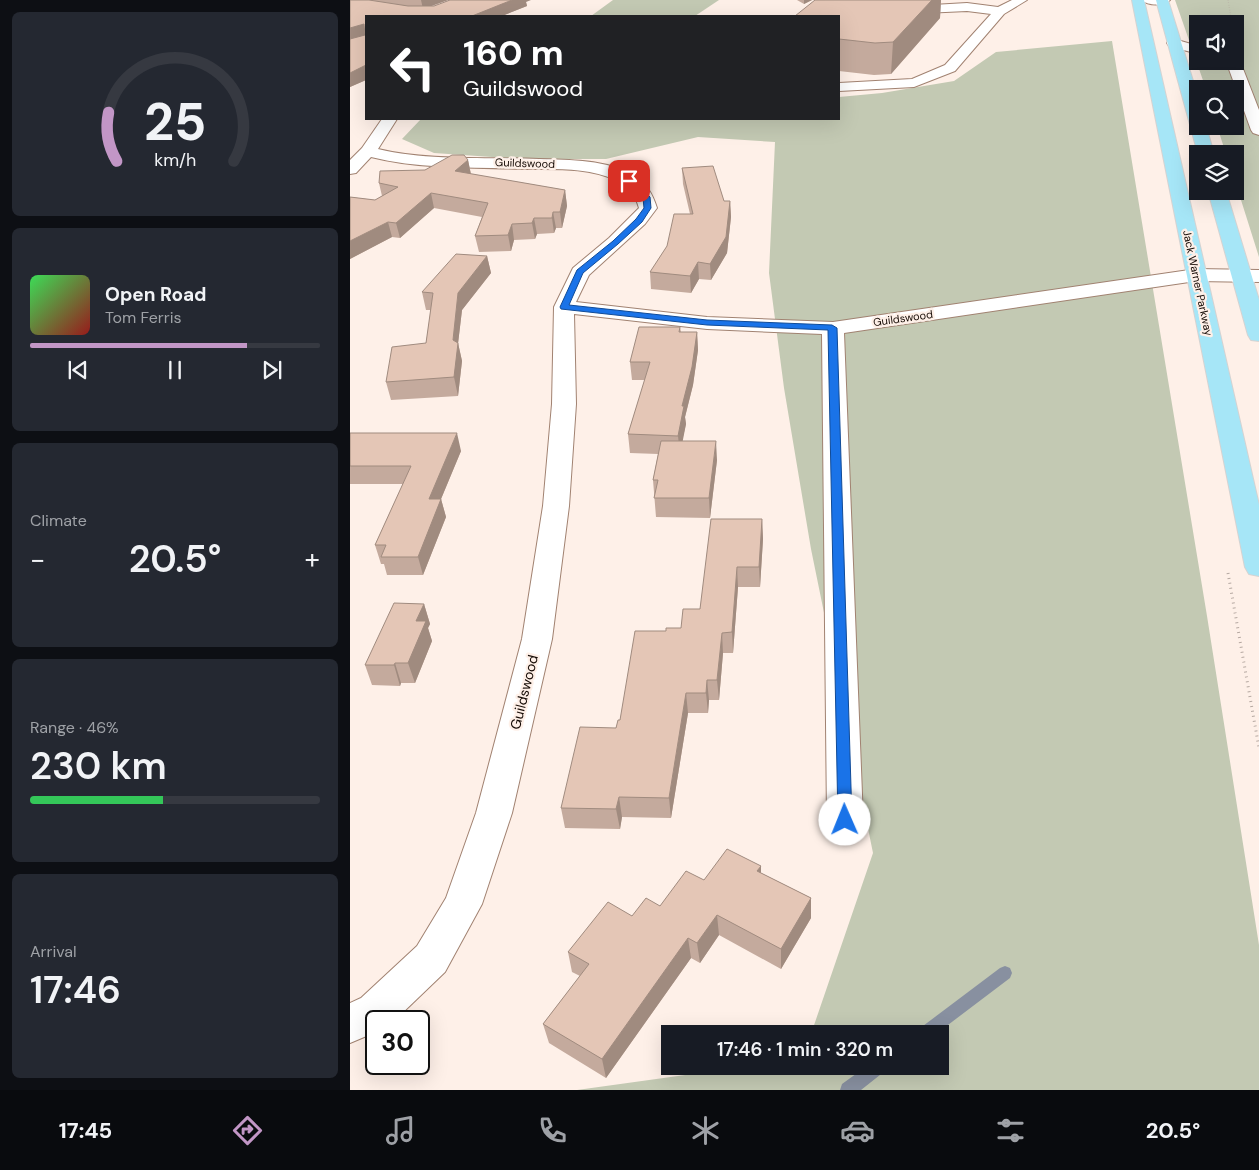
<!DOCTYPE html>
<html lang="en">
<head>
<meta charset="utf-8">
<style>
  body { margin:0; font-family:"DM Sans",sans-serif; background:#242831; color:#f1f3f6; height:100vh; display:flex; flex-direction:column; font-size:19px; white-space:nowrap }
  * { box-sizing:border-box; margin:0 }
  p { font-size:16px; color:#9ea1a6 }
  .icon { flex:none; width:28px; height:28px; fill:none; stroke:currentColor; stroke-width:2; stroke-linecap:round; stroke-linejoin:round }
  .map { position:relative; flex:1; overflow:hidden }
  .drawer { display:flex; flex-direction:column; gap:12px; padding:12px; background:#0d0f14; width:350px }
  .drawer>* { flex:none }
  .banner { position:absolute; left:15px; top:15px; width:475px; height:105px; border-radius:0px; box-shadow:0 5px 20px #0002; background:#202124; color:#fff; overflow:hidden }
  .fabs { position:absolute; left:839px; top:15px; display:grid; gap:10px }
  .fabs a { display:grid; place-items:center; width:55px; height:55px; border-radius:0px; background:#171b24; box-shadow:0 5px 20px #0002; font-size:25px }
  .speed { position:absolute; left:15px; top:1010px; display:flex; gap:10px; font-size:25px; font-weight:700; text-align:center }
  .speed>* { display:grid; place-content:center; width:65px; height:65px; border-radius:50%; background:#171b24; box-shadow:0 5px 20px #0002; line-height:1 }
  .speed .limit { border:2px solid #111; border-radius:8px; background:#fff; color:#111 }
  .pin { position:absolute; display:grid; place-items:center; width:42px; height:42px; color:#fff; margin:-21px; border-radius:10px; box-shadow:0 2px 8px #0006 }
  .me { position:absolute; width:55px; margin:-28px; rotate:359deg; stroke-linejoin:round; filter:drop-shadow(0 0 4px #0008) }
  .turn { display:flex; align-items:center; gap:18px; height:105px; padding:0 15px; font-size:22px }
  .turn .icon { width:65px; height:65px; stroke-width:2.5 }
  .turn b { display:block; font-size:35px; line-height:42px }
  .big { font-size:38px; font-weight:600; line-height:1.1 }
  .drawer .card { flex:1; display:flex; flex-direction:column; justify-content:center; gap:8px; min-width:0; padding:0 18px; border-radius:8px; background:#242831 }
  .drawer .dial { align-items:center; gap:0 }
  .dial svg { height:130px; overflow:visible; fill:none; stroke:#363941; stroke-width:7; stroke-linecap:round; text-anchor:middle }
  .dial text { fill:#f1f3f6; stroke:none }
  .song { display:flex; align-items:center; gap:15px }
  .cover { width:60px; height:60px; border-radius:8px; background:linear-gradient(135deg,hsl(130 70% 55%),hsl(0 70% 35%)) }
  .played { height:5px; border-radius:2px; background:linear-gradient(90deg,#c296c6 75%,#363941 75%) }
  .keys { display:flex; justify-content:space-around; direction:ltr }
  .heat { display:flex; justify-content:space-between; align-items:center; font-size:28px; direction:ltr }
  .charge { height:8px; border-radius:4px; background:linear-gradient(90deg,#34c759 46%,#363941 0) }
  .trip { position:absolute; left:311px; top:1025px; width:288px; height:50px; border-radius:0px; background:#171b24; box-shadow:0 5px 20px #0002; font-weight:600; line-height:50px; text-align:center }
  .menu { display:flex; height:80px; justify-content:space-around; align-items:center; background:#090b0e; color:#9ea1a6 }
  .menu .icon { width:35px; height:35px }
  .menu .active { color:#c296c6 }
  .menu b { font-size:22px; color:#f1f3f6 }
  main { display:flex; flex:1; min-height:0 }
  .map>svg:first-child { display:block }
  .green { fill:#c3c9b3; fill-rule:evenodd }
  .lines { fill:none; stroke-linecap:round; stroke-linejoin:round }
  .stream { fill:#8890a0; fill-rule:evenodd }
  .minor-casing { stroke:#a18271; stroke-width:2 }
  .major-casing { stroke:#d5d3d2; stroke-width:2 }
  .path-far1 { stroke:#b6a9a2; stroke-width:1; stroke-dasharray:0.5 2; stroke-linecap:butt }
  .path { stroke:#b6a9a2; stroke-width:3; stroke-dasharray:1 4; stroke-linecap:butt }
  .minor { fill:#fff; fill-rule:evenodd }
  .major { fill:#a6e6f7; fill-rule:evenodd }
  .wall { fill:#c4aa9d }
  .shaded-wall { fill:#a08b7f }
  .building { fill:#e4c6b6; stroke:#a08b7f }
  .route { fill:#1a73e8; stroke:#114b97 }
  .labels { text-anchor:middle; stroke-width:4.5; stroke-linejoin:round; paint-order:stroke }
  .far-street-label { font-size:11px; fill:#150b05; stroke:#fef0e8 }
  .street-label { font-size:14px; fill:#150b05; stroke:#fef0e8 }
</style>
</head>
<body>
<main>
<section class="drawer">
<div class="card dial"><svg viewBox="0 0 100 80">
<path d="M14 69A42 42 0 1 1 86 69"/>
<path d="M14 69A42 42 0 0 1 9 39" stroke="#c296c6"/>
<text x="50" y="56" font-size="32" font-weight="700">25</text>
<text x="50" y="72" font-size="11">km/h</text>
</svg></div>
<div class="card">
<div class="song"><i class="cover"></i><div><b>Open Road</b><p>Tom Ferris</p></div></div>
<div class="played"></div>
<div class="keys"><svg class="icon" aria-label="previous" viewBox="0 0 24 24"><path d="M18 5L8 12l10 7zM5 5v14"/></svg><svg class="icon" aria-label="pause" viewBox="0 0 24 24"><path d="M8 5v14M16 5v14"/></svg><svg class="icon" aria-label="next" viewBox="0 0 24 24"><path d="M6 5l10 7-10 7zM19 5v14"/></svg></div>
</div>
<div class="card"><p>Climate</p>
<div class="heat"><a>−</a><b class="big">20.5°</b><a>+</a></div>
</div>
<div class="card"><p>Range · 46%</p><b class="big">230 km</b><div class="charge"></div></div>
<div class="card"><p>Arrival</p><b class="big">17:46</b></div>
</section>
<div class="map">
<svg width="909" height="1090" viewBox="0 0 909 1090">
  <rect width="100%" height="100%" fill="#fef0e8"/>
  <path class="green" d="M263,0H369L345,16H241Z
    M825,0H909V257L885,181V154H876L867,126H885V89H856ZM848,24H885V61H848Z
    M762,41L857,616L909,945V1090H227L400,1066H590V1034H461L523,853L461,549L434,388L419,273L425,142L348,137L256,159H169L84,153L52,139L71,119H489V97L532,93L604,81L646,52Z"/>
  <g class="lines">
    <path class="stream" d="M655,966L660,968L662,973L660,978L586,1034H567L569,1029L650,968Z
      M517,1066H538L535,1071L511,1090H490L492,1084Z"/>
    <defs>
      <path id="minor" d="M662,0H677L654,14L605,71L564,87L489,91V83L562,79L595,65L641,14L617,11L552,14L546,10L548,7L617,3L648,7Z
        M792,0H820C814,6 798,6 792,0Z
        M824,39L848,46V54L819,46L817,43L819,40Z
        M885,57L890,61L909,110V135L903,133L901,130L876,61H885Z
        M32,119H47L28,149C77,161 138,157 189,159C221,160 257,159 286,177C297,184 303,195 307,208L295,224L239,275L226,302L357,317L483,322L846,269L909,270V282L846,281L494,333L513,820L507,830L495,835L483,830L477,820L472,334L357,329L224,314L226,404L219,506L202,639L162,813L132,904L95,972L44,1021H26V1032L0,1043V1003L11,998L67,946L96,898L126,813L172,639L193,506L202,404L204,307L223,268L259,238L289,208C285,194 279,186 265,180C240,168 210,169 182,169C129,167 73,170 21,157L6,173L0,174V160L12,148Z"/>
      <path id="major" d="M782,0H794L909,505V576L899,574L895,567Z
        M806,0H818L848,97V126H856L864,154H848Z
        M858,191H876L909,300V341L901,340L898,335Z"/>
    </defs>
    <use href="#minor" class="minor-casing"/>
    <use href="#major" class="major-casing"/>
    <path class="path-far1" d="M878,0L882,24
      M79,7L101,0"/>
    <path class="path" d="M878,573L909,748"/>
    <use href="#minor" class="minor"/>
    <use href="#major" class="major"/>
  </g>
  <path class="wall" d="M0,0H98L81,6L176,2L177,6L152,16H16V80L0,87Z
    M447,0H464H462L454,4Z
    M465,0H591L590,18L541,74L524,75L489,71V16Z
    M118,160L121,174L215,190L217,206L212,228H206L204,233L187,234L185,239L164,240L161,251L129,252L125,236L132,217L84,208L50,238L42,237L0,259V197L25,200L32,196L29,183L75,170Z
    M332,168L374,201H380L381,217L377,253L361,280L349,279L341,293L301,289L300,272L340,214L333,184Z
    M137,256L141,273L112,310L108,343L112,361L108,396L41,400L36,382L76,343L81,310H76L72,292Z
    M330,327L331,332H347L348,350L343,385L335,417L336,424L332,441L367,460L360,518L306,517L303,480L308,454L280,453L278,434L295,380H282L280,362Z
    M0,433L111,451L91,499L96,517L73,575H37L34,564H31L25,545L53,484H0Z
    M412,519L413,539L410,587H388L383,653H373L369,700H359L358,713H338L321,818L272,817L270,829L215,828L211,808L266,728L316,631L331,628L350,609Z
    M74,604L80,624L78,628L82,641L65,683H51L50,686L22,685L15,665Z
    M411,866V873L461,898V918L431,969L369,935L350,963L341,958L256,1078L199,1043L193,1024L230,976L222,972L218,952L282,916L310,906L354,880Z"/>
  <path class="shaded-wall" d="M71,0H98L73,9Z
    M162,0H181L176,2L177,6L152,16H122Z
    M454,0H462L454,4Z
    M582,0H591L590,18L541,74L543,42Z
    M14,24L16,37L0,41V28Z
    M16,65V80L0,87V73Z
    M118,160L121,175L105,171Z
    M215,190L217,206L212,228L210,212Z
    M81,193L84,208L50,238L46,223Z
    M380,201L381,217L377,253L361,280L360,264Z
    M203,212L206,228L204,233L202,218Z
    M184,218L187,234L185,239L182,223Z
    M38,222L42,237L0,259V241Z
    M162,224L164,240L161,251L158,235Z
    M137,256L141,273L112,310L108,344V343L112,361L108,396L104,377L103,340L108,293Z
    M348,262L349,279L341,293L340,276Z
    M347,332L348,350L343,385L335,417L336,424L330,455L328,436L332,406Z
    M107,433L111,451L91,499L96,517L73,575L68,557L79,499Z
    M366,441L367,460L360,518L359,498Z
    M412,519L413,539L410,587L409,567Z
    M387,567L388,587L383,653L382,632Z
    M74,604L80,624L78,628L82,641L65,683L58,663L66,621Z
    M372,633L373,653L369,700L367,680Z
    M45,663L51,683L50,686L44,665Z
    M357,680L359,700L358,713L356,693Z
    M336,693L338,713L321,818L319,798Z
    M269,797L272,817L270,829L266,809Z
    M411,866V886L407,871Z
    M461,898V918L431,969V949Z
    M367,915L369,935L350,963L347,943Z
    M338,938L341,958L256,1078L252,1059Z"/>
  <path class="building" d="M0,0H19L58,6H84L100,0H162L122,16H16V65L0,73V39L15,35L14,24L0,28Z
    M465,0H582L543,42L525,43L489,39V16H445Z
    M102,155H114L118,160L105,171L215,190L210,212H203L202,218H184L182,223L162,224L158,235L125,236L138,203L81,193L46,223L38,222L0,241V197L25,200L48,187L29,183L30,171L75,170Z
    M363,166L374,201H380L376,237L360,264L348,262L340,276L300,272L317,246L324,214H343L332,168Z
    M106,254L137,256L108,293L103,340L108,343L104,377L36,382L42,347L76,343L83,293L72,292Z
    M289,327H330L329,332H347L342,367L332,406H334L328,436L278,434L300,362H280Z
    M0,433H107L79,499H91L68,557H31L36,545H25L61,466H0Z
    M311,441H366L359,498H304L308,480H303Z
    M361,519H412L409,567H387L382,632L372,633L367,680H357L356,693H336L319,798L269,797L266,809L211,808L230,727L266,728L268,720H270L285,631H316V628H331L333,609H350Z
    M44,603L74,604L66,621H76L58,663H45L44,665H15Z
    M377,849L411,866L407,871L461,898L431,949L367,915L347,943L338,938L252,1059L193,1024L239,964L218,952L258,902L282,916L296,898L310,906L336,871L354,880Z"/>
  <path class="route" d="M277,179H282L300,197L301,208L292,222L268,244L233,273L219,305L357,320L482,325L487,328L502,820L500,824L495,826L490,824L488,820L478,330L357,325L211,309L210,307L227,270L263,241L286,219L294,208L293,198L277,182Z"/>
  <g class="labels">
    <g class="far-street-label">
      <text transform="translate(175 163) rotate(2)" y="4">Guildswood</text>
      <text transform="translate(848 283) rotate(78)" y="4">Jack Warner Parkway</text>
      <text transform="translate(553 318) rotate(-8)" y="4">Guildswood</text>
    </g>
    <g class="street-label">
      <text transform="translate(174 692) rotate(-76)" y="5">Guildswood</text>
    </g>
  </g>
</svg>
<div class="fabs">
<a><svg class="icon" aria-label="sound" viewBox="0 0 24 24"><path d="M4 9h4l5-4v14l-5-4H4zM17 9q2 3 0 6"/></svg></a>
<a><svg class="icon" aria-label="search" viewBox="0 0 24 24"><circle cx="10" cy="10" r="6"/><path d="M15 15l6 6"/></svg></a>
<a><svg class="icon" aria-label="layers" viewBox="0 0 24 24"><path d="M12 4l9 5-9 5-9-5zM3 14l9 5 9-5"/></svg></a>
</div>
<div class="speed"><div class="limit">30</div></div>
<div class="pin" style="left:279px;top:181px;background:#d93025"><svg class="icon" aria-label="arrive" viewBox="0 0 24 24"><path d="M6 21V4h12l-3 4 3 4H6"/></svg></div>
<svg class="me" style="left:495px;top:820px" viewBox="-20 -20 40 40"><circle r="19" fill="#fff"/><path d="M0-13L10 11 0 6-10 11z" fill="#1a73e8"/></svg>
<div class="trip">17:46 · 1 min · 320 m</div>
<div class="banner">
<div class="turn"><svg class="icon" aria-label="left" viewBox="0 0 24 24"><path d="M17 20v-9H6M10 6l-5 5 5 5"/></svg><div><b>160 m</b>Guildswood</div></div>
</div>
</div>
</main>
<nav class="menu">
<b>17:45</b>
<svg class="icon active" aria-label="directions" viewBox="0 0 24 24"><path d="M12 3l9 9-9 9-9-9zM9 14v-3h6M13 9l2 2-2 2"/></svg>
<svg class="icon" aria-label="music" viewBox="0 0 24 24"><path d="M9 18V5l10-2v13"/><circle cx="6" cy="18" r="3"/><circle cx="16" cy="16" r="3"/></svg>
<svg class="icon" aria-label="phone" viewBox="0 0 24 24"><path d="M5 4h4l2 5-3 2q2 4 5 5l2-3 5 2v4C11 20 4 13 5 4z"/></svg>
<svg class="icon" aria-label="climate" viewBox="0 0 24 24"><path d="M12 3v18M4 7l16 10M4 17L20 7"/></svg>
<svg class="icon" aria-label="car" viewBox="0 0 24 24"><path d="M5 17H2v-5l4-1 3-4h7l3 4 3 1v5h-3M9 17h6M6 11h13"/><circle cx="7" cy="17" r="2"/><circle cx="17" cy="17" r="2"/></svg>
<svg class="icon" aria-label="filters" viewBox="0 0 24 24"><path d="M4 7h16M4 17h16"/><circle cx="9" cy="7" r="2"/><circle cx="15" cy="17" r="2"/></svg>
<b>20.5°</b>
</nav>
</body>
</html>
